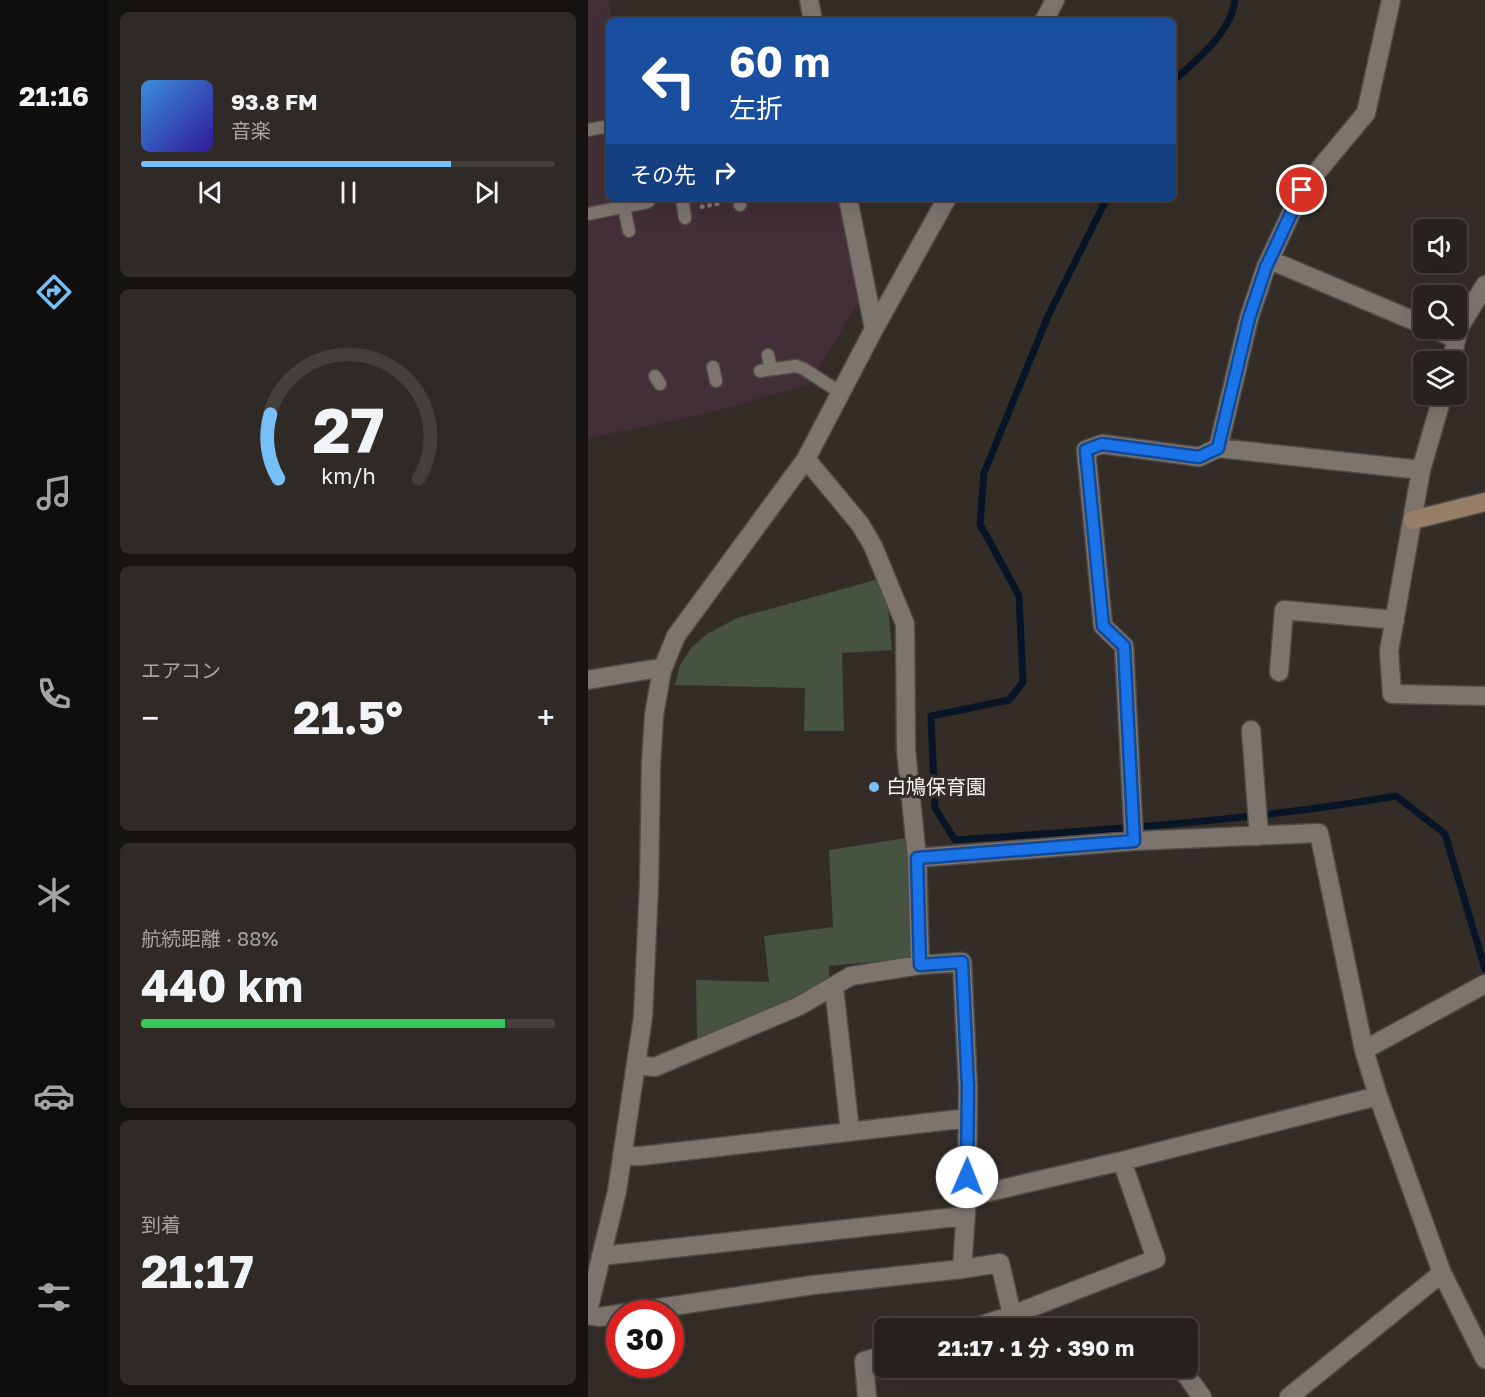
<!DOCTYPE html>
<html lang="ja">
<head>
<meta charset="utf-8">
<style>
  body { margin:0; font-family:"Golos Text","Noto Sans JP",sans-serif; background:#2f2a26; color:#f1f3f6; height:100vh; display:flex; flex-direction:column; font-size:22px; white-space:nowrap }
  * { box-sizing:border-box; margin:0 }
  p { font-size:20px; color:#a4a4a4 }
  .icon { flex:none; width:33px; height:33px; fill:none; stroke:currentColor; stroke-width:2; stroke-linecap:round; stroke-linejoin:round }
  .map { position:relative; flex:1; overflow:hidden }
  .sheet { display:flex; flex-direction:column; gap:12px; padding:12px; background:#151310; width:480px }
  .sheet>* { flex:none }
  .guide { position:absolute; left:18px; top:18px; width:570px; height:183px; border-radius:9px; box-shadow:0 6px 24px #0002,0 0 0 2px #433f3b; background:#1a4fa0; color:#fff; overflow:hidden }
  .controls { position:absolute; left:825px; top:219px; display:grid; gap:12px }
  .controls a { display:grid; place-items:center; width:54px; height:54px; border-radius:9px; background:#27221d; box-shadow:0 6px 24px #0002,0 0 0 2px #433f3b; font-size:30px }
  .speed { position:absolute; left:18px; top:1300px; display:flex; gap:12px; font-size:30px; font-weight:700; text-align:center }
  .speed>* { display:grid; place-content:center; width:78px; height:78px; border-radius:50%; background:#27221d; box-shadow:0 6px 24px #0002,0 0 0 2px #433f3b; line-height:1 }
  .speed .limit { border:9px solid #d22; background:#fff; color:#111 }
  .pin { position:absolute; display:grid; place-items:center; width:51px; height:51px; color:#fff; margin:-26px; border:3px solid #fff; border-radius:50%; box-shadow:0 2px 6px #0007 }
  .me { position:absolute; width:66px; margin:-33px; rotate:1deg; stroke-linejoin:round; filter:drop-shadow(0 0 4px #0008) }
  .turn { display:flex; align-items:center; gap:21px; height:126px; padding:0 24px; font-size:27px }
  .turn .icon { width:78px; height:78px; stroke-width:2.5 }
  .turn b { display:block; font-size:42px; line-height:51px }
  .then { display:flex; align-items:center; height:57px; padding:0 24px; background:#0003; gap:12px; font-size:22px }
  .big { font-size:45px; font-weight:700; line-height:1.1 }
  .sheet .card { flex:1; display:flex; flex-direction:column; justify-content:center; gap:9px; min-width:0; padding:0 21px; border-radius:9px; background:#2f2a26 }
  .sheet .dial { align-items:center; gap:0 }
  .dial svg { height:156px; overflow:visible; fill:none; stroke:#433f3b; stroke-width:7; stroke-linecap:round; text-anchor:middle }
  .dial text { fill:#f1f3f6; stroke:none }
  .song { display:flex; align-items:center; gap:18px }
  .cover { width:72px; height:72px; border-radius:9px; background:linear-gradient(135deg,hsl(210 70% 55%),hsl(250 70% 35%)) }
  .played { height:6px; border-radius:3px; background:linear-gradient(90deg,#76c0f7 75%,#433f3b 75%) }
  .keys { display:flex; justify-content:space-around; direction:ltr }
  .heat { display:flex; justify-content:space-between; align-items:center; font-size:33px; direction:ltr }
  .charge { height:9px; border-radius:4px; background:linear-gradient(90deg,#34c759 88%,#433f3b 0) }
  .trip { position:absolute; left:286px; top:1318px; width:324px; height:60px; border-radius:9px; background:#27221d; box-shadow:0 6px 24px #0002,0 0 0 2px #433f3b; font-weight:700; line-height:60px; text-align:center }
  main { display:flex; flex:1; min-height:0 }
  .tab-bar { display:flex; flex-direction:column; width:108px; justify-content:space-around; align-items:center; background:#100e0c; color:#a4a4a4 }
  .tab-bar .icon { width:42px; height:42px }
  .tab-bar .selected { color:#76c0f7 }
  .tab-bar b { font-size:27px; color:#f1f3f6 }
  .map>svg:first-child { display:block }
  .commercial { fill:#422f37 }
  .green { fill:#465340 }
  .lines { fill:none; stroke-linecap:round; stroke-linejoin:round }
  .stream { stroke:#081527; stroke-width:7 }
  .lane-casing { stroke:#504b46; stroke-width:15 }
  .street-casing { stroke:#504b46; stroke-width:21 }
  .secondary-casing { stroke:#504b46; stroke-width:21 }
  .path { stroke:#7f7974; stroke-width:4; stroke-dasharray:4.5 3; stroke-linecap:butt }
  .lane { stroke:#7d746e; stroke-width:12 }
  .street { stroke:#7d746e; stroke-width:18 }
  .secondary { stroke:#977e69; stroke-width:18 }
  .route-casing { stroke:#114b97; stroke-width:15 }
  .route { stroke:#1a73e8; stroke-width:10 }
  .poi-dot { fill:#76c0f7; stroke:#342d27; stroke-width:2 }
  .labels { text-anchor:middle; stroke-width:6; stroke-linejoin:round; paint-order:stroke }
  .poi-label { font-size:20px; fill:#f8f4f0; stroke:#342d27; text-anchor:start }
</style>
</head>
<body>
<main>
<nav class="tab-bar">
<b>21:16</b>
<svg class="icon selected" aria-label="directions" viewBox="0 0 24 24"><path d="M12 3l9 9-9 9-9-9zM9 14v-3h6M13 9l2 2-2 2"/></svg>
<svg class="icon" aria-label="music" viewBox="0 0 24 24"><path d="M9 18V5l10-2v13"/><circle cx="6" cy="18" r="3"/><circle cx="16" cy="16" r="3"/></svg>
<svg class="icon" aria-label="phone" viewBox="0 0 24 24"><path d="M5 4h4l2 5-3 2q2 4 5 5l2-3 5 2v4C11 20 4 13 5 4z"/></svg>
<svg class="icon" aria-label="climate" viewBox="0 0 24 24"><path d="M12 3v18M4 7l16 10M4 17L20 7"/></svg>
<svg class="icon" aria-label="car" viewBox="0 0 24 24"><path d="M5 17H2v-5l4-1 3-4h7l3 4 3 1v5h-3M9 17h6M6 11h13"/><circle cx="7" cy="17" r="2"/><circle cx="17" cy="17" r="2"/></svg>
<svg class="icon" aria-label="filters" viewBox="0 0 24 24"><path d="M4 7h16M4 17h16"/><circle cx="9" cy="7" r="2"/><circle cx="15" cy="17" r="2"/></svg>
</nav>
<section class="sheet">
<div class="card">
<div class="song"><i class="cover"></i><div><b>93.8 FM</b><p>音楽</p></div></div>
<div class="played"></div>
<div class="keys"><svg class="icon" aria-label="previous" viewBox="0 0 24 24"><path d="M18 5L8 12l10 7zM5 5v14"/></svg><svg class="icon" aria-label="pause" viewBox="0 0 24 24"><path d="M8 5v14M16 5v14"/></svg><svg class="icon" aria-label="next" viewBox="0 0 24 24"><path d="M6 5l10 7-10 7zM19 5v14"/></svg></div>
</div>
<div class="card dial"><svg viewBox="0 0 100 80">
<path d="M14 69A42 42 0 1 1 86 69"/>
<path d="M14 69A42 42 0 0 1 10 36" stroke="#76c0f7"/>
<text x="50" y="56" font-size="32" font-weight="700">27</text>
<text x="50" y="72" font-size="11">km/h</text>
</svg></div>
<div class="card"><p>エアコン</p>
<div class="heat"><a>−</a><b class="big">21.5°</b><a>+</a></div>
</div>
<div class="card"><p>航続距離 · 88%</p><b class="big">440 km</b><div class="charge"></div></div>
<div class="card"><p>到着</p><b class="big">21:17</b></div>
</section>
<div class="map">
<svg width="897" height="1397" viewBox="0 0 897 1397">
  <rect width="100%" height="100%" fill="#342d27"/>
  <path class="commercial" d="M0,0H21L24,21H21V198H252L270,303L221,384L117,414L0,438Z"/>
  <path class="green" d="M291,579L300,605L304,650L254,653L256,731H216L217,688L87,685L92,665L104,647L119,634L149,618Z
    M318,838L325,958L241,966V979L181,1010L109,1039L108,980L181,982L176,936L245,927L241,850Z"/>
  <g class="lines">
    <path class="stream" d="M585,81C608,61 643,33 647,0
      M519,198L460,316L396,473L392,524L431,596L435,682L421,700L343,716L347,808L367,840C514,830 663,821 808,796L857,834L897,969"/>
    <defs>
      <path id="lane" d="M0,130L21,126
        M34,198L41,231
        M94,198L97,218
        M151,198L152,205
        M0,214L60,202
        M180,355L183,369
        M125,367L128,381
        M172,371L208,366L216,369L253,393
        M67,376L72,384"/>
      <path id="street" d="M221,0L225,21
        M456,21L467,0
        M260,198L286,329
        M682,260L836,325
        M844,328L868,339
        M863,362L871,328L897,285
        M855,394L833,470L801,651L804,694L897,696
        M630,448L833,470
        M218,459L272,524L285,546L317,624L318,750L329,858L332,965
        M691,672L696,610L807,620
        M0,680L65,669L74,670
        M663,730L671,836
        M546,841L536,646L515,626L498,450L514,444L611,457L630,448L661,318L678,267L714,190L778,113L803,0
        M329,858L546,841L731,833L776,1050L790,1096L854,1273L701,1397
        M246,987L262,1131
        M776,1050L897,984
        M48,1065L67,1067L211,1006L263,976L332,965L374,962L380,1087L379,1197
        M34,1156H53L380,1118
        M13,1256L377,1216
        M854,1273L897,1359
        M0,1311L29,1191L55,1017L61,885L63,764L66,715L74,670L88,636L218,459L286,329L359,198
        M0,1315L11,1317L225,1285L374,1269
        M424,1315L568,1259L534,1161L790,1096
        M382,1329L424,1315L412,1263L374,1269L379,1197L534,1161
        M593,1368L614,1397
        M279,1397L276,1361L297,1355"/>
      <path id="secondary" d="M825,520L897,502"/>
    </defs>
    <use href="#lane" class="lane-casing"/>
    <use href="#street" class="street-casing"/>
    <use href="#secondary" class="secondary-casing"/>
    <path class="path" d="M112,207L134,203"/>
    <use href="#lane" class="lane"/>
    <use href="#street" class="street"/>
    <use href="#secondary" class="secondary"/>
  </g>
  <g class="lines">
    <defs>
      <path id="route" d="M379,1177L380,1087L374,962L332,965L329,858L546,841L536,646L515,626L498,450L514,444L611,457L630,448L661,318L678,267L714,190"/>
    </defs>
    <use href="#route" class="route-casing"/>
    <use href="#route" class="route"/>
  </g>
  <circle class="poi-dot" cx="286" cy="787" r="6"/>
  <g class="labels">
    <g class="poi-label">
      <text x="298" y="794">白鳩保育園</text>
    </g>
  </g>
</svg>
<div class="controls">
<a><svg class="icon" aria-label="sound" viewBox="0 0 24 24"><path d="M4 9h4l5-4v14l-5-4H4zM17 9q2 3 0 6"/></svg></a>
<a><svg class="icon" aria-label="search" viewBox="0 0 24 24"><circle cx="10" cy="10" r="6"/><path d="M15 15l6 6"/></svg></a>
<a><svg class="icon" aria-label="layers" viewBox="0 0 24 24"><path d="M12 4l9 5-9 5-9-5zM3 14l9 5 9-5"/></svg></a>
</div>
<div class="speed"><div class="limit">30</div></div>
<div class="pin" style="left:714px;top:190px;background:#d93025"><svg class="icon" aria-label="arrive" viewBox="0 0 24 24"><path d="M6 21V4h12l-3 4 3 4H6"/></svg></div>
<svg class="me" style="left:379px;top:1177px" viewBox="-20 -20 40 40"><circle r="19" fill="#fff"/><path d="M0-13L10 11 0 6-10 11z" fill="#1a73e8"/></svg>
<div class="trip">21:17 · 1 分 · 390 m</div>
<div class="guide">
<div class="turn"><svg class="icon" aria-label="left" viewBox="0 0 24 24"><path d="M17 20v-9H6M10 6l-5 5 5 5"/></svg><div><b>60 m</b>左折</div></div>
<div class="then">その先<svg class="icon" aria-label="right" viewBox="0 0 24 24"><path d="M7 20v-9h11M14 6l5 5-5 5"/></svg></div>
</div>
</div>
</main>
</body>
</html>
